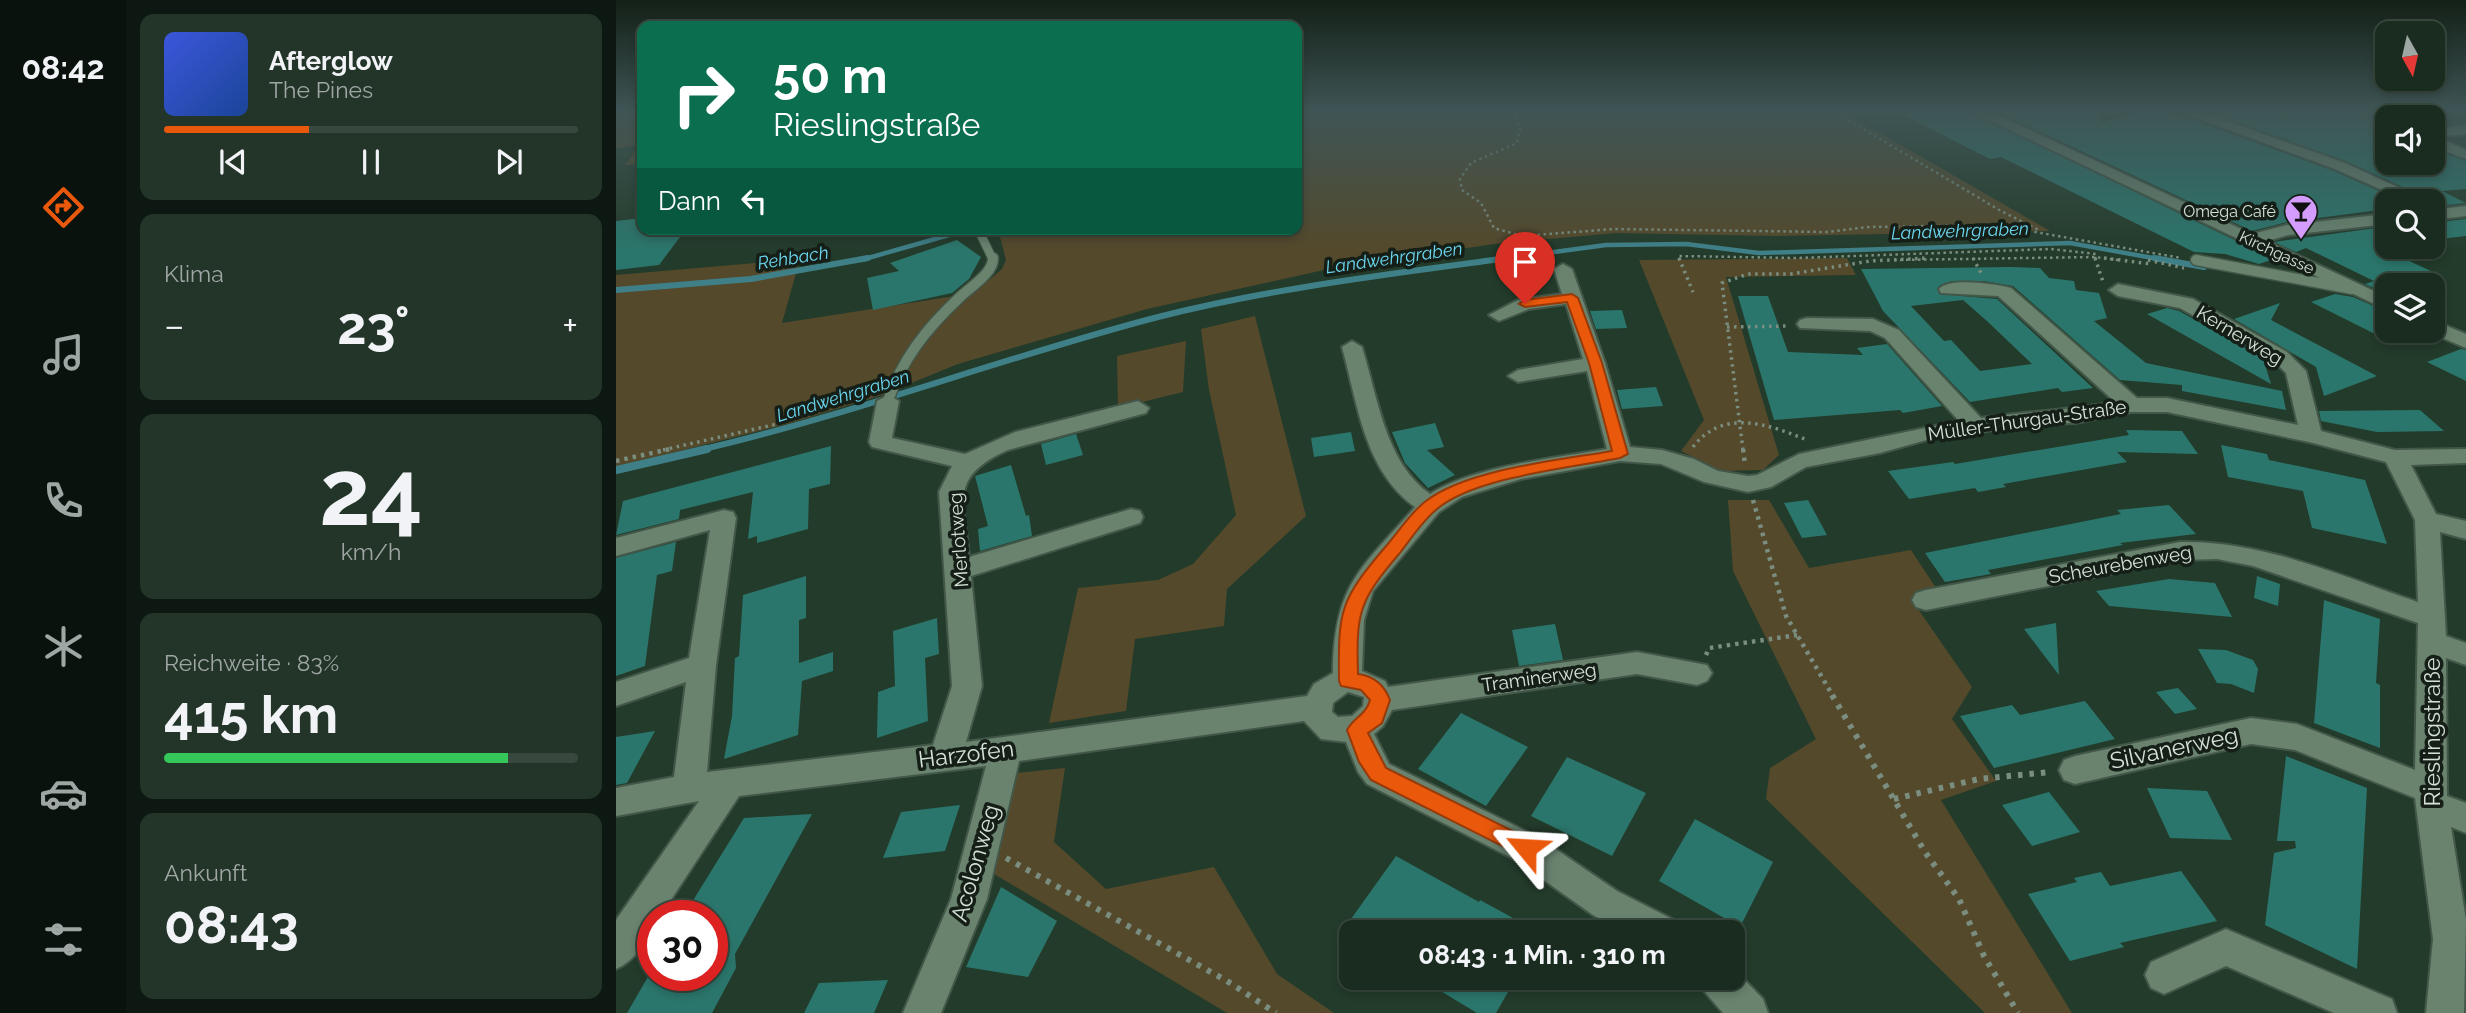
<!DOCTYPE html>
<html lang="de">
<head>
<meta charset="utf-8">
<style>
  body { margin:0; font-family:Raleway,sans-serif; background:#233429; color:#f1f3f6; height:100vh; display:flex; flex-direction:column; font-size:26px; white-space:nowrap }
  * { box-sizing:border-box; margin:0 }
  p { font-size:23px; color:#9fa7a5 }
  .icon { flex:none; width:38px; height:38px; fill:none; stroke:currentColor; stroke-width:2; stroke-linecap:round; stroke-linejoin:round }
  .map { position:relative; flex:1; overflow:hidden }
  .panel { display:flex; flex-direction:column; gap:14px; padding:14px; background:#0e1812; width:490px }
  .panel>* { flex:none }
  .banner { position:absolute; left:21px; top:21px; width:665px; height:214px; border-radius:14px; box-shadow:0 4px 10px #0003,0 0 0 2px #38483e; background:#0b6e4f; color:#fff; overflow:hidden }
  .needle { width:46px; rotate:172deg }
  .buttons { position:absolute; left:1759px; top:21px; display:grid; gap:14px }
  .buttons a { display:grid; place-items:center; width:70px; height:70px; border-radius:14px; background:#1a2c20; box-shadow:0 4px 10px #0003,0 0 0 2px #38483e; font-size:35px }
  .speed { position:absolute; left:21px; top:900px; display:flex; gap:14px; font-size:35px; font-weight:700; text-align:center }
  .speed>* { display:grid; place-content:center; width:91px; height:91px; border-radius:50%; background:#1a2c20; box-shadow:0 4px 10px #0003,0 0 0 2px #38483e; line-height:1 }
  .speed .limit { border:10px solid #d22; background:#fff; color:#111 }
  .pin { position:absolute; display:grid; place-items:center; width:60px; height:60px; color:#fff; margin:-72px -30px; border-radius:50% 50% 50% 0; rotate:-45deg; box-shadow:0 0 7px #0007 }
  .pin .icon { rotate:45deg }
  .me { position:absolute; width:77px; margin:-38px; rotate:297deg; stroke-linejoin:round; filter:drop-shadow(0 0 5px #0008) }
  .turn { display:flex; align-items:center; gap:24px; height:147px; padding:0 21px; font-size:32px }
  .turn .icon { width:91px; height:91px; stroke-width:2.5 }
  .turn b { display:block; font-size:49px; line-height:60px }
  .then { display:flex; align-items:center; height:66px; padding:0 21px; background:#0003; gap:14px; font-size:26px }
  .big { font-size:52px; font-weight:700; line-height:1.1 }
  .panel .widget { flex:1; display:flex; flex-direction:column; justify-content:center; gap:10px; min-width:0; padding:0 24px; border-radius:14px; background:#233429 }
  .panel .dial { align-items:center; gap:0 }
  .dial b { font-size:91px; line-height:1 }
  .song { display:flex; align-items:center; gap:21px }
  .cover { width:84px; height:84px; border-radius:10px; background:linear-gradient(135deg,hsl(230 70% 55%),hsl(220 70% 35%)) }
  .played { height:7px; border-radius:4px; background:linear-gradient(90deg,#ea580c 35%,#38483e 35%) }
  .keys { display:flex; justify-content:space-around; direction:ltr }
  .heat { display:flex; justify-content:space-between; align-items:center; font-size:38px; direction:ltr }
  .charge { height:10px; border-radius:5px; background:linear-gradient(90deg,#34c759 83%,#38483e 0) }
  .trip { position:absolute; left:723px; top:920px; width:406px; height:70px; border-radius:14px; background:#1a2c20; box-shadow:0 4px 10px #0003,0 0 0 2px #38483e; font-weight:700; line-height:70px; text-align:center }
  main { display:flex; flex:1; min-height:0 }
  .dock { display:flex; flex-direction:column; width:126px; justify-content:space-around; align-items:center; background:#0a120d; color:#9fa7a5 }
  .dock .icon { width:49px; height:49px }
  .dock .on { color:#ea580c }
  .dock b { font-size:32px; color:#f1f3f6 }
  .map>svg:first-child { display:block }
  .green { fill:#54492b }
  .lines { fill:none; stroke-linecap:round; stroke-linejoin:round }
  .stream-far2 { stroke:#3f8088; stroke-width:4.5 }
  .stream-far1 { stroke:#3f8088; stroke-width:6 }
  .stream { stroke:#3f8088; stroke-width:8 }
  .building { fill:#2b766c; fill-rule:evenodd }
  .lane-far1-casing { stroke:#435749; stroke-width:10 }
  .lane-casing { stroke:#435749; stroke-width:13 }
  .street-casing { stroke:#435749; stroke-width:4 }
  .path-far3 { stroke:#7a8d7f; stroke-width:2.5; stroke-dasharray:2.5 3.5; stroke-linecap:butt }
  .path-far2 { stroke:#7a8d7f; stroke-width:3.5; stroke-dasharray:2.5 4.5; stroke-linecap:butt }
  .path-far1 { stroke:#7a8d7f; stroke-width:4.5; stroke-dasharray:3.5 5; stroke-linecap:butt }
  .path { stroke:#7a8d7f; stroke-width:6; stroke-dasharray:4.5 7; stroke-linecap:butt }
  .lane-far1 { stroke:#69836f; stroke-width:8 }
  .lane { stroke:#69836f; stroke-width:10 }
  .street { fill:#69836f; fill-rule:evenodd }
  .route { fill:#ea580c; stroke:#983908; stroke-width:2 }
  .labels { text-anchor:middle; stroke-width:7; stroke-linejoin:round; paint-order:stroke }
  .far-poi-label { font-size:16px; fill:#d3e1d6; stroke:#151f17; text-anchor:end }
  .far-street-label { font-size:16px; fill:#d3e1d6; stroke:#151f17 }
  .far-water-label { font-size:18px; font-style:italic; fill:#6bd7f0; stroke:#151f17 }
  .street-label { font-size:19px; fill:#d3e1d6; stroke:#151f17 }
  .near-street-label { font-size:23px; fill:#d3e1d6; stroke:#151f17 }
</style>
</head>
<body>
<main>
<nav class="dock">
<b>08:42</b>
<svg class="icon on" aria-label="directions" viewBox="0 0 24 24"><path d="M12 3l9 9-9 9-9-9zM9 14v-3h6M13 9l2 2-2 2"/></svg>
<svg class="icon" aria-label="music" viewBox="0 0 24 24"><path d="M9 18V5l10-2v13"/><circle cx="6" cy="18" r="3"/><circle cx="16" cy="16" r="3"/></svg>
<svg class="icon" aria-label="phone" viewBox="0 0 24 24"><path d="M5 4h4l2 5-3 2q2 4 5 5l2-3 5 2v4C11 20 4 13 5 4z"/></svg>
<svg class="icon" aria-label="climate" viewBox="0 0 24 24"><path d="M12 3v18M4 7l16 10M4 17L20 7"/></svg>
<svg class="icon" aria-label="car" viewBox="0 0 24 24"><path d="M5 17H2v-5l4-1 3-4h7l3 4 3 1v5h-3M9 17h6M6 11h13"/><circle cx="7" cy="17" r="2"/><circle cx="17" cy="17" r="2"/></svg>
<svg class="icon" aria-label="filters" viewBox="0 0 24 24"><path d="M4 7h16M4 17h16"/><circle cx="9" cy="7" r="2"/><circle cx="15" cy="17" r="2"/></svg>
</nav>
<section class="panel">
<div class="widget">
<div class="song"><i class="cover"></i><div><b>Afterglow</b><p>The Pines</p></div></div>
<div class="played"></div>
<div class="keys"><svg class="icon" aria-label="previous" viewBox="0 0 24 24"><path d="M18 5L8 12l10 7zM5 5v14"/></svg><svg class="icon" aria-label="pause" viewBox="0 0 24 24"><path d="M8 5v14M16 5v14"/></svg><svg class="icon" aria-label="next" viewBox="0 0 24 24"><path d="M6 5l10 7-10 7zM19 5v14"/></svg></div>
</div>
<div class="widget"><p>Klima</p>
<div class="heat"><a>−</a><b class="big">23°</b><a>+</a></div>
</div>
<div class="widget dial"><b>24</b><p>km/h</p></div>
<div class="widget"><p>Reichweite · 83%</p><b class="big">415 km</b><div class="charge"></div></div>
<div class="widget"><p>Ankunft</p><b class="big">08:43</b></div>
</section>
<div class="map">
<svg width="1850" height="1013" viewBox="0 0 1850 1013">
  <rect width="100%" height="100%" fill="#233b2a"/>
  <path class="green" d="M0,111H26V164L9,165L24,145L0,148Z
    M681,111H1226L1434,231L1160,236L1000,233L878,244L717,268L531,309L342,364L266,395L175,423L0,467V275L184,259L166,323L358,293L386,269L390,260L382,229H681Z
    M1231,258L1240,275L1110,277L1163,455L1147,470L1105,471L1065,451L1088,420L1023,260Z
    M639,316L690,516L611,589L608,626L519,639L510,711L433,723L462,588L542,580L577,564L620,515L593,390L585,329Z
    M570,341L567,392L502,408L501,356Z
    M1112,500H1153L1193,568L1295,550L1328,600L1300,606L1356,687L1336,719L1380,781L1325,800L1456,1013H1369L1150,799L1154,768L1200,739L1117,571Z
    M449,768L438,842L490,889L598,867L661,974L718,1013H611L378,874L400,773Z"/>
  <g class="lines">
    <path class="stream-far2" d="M245,260L354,229
      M879,260L990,245L1070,244L1143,253L1454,243L1548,260"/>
    <path class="stream-far1" d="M1538,258L1588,267
      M0,290L135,279L252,258
      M84,450C239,414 388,357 542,317C656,288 775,274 892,258"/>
    <path class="stream" d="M0,470L91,449"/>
  </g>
  <path class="building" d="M1279,111H1351L1658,259L1643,264L1609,254L1578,252L1385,157L1374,159Z
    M1380,111H1484L1486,123L1521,111H1546L1578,120L1718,171L1785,201H1771V209L1671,222L1636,231Z
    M1606,111H1741L1771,126V163L1789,170L1816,167V149L1850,161V189L1826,191L1850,203L1816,207L1813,199L1730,161L1598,114Z
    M26,218V229H70L43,265L0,270V221Z
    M1850,219V236L1816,240V223Z
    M1760,228L1771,234V245L1761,246L1817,272L1796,278L1812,285H1771V294L1749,284L1758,281L1690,248L1680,252L1658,242Z
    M341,240L365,257L353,279L336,293L257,310L251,278L283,271L274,263Z
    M1394,267L1424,268L1433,278L1458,281L1460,290L1483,293L1491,318L1478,321L1530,363L1666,391L1670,410L1566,391V385L1504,380L1397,286L1368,281H1336L1322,287L1323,294L1381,299L1477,388L1446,392L1442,388L1354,402L1267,311L1245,269ZM1347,300L1372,322L1416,364L1364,371L1335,340L1328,341L1295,306Z
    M1719,294L1737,297L1771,312V340L1695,302Z
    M1122,296H1152L1172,352L1247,355L1241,348L1271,344L1326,406L1287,413L1284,410L1158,420Z
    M1664,303L1655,320L1761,376L1708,396L1700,367L1618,319Z
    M1551,308L1563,311L1647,358L1655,384L1531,314Z
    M1006,310L1011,328L980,329L974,311Z
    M1845,349L1850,350V381L1811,362Z
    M1040,387L1047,406L1006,409L1001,390Z
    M1804,410L1828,431L1761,432L1705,421L1703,411Z
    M819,423L828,447L811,450L839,475L812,488L789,463L776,432Z
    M1510,430L1566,431L1582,454L1501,452L1511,462L1387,484L1390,487L1362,492L1359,488L1293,499L1272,471L1337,462L1339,464L1513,435Z
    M735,432L739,451L698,457L695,438Z
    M460,434L467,455L430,465L425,444Z
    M1605,445L1651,454L1653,460L1749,480L1771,544L1696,528L1687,491L1612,477Z
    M215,446L214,484L193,489L192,529L141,543V536L132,539L137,492L64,510L63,519L0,535L7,501Z
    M395,465L410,516L413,515L416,536L364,551L362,529L372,526L359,476Z
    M1192,500L1211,535L1186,538L1168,503Z
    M1553,505L1580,534L1504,543L1507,545L1372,570L1375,574L1329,582L1309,553L1505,514L1501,510Z
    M60,542L56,571L41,575L29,666L0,676V558Z
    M190,576V618L183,620V663L217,652V671L186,681L182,735L108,759L116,716L119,658L123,656L127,595Z
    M1641,576L1664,584L1662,606L1638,598Z
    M1553,579L1599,583L1616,617L1493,606L1480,591Z
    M1708,600L1764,619L1760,683L1764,685V748L1698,723Z
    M321,618L323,654L309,658L312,721L261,738L262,692L279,686L277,631Z
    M1440,623L1443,675L1408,629Z
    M939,624L947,660L903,666L896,630Z
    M1582,649L1610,650L1637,660L1642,669L1638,693L1615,684L1601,683Z
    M1562,688L1581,709L1559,714L1540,692Z
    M1469,701L1499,739L1378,768L1344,716L1396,705L1404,715Z
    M845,713L912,747L870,806L802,769Z
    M39,731L11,783L0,785V737Z
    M1670,756L1751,788L1741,969L1649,925L1658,853L1680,848L1679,841H1661Z
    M951,757L1030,793L996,856L915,816Z
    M1531,788L1591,791L1616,840L1554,838Z
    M1433,792L1464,832L1416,846L1386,805Z
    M344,805L329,851L267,858L285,812Z
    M196,814L119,954L120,968L96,1013H11L33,975H96V915H68L128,818Z
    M1079,819L1157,862L1124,927L1043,881Z
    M780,856L863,902L864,900L925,933H725Z
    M1565,871L1601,921L1504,943L1508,947L1454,961L1412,894L1461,882L1458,878L1485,872L1494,886Z
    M385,887L441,921L412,977L350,967Z
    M803,978H900L880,1013H861Z
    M272,980L258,1013H188L203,983Z"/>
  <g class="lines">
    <defs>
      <path id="lane-far1" d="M364,233L377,260"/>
      <path id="lane" d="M1580,260L1736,289
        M272,401C286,359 311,328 343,298C353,288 378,273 377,258"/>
      <path id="street" d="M1354,111H1373L1636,234L1671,225L1771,214V224L1672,235L1651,241L1771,297V310Z
        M1562,111H1583L1729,163L1812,201H1791L1719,169Z
        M1744,111H1763L1776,117H1771V124Z
        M1850,126V134L1821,137L1850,150V159L1816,146V129Z
        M1850,206V216L1816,220V210Z
        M947,264L956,269L989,363L1014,447L1046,450L1078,459L1102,471L1132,476L1141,475L1183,454L1343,421L1269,338L1254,331L1184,328L1181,324L1184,320L1191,318L1257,319L1283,330L1365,418C1409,412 1454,410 1499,402L1382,296L1325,293L1323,289C1333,277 1379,284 1395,288L1521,398H1551L1682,425L1670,373L1657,360L1564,308L1502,296L1493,290L1502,284L1577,299L1671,352L1690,371L1705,431L1779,450L1850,449V463L1795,465L1820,514L1850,521V539L1824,532L1830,636L1850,643V665L1830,658L1831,796L1850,803V833L1835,827L1850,920L1848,1013H1810L1817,939L1799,798L1679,750L1635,744L1459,784L1448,780L1443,770L1448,760L1459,756L1635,718L1681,724L1799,770L1802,623L1637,566L1601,559L1564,560L1310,610L1300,607L1296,600L1300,593L1310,590L1564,542C1646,540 1725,576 1802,602L1799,520L1770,462L1693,442L1551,412H1515L1459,423L1419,424L1314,439L1264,453L1190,467L1155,487L1132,492L1088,482L1045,464L1004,461L905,479L846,497L823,512L757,591L748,620L746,671L769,681L772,687L1021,652L1091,665L1096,673L1091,681L1081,685L1021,674L776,710L767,726L758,734L773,764L922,837L1001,891L1058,920L1063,933H1009L977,915L898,859L751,784L742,772L730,742L705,739L688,721L403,761L371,899L325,1013H287L335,899L370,766L123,796L45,915H37C37,936 19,961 0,969V920L83,801L0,816V788L58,777L70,682L0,706V682L73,658L94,530L0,556V538L108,510L117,512L120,518L100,665L91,772L317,745L336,686L323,492L336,466L256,447L253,442L261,401L272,395L283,401L276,438L349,454L399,432L522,401L533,408L530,413L392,450C332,477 348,501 353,557L515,509L524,511L527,517L524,523L355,576L366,686L350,742L691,696L698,684L717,673C718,584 744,570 799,507C748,470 742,405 726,347L736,341L746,347C762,398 769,462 814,494C859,466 939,458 991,449L971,371L902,382L892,376L902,370L967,359L950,304L913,309L883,321L873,315L902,300L946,294L938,269ZM732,692L748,697L747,706L736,716L722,717L716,712L717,703Z
        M1816,320L1850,334V348L1810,331H1816Z
        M1610,929L1776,999L1781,1013H1718L1610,966L1548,994L1535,988L1529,975L1535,962Z
        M1116,967L1147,999L1152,1013H1107L1088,991L1082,978H1116Z"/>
    </defs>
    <use href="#lane-far1" class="lane-far1-casing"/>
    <use href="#lane" class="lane-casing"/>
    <use href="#street" class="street-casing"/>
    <path class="path-far3" d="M898,111L904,128L901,143L855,163L844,179L846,190L865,203L878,228L906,236L998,229L1212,232L1251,227L1380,225L1565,258
      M1217,111L1385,211L1423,230
      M1479,257L1480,260
      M1064,260L1062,256L1181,258L1435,249L1480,254
      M1278,260L1479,257L1502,260"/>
    <path class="path-far2" d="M1063,258L1077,292
      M1357,258L1365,273
      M1479,258L1487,282
      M1488,258L1535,264
      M1532,260L1568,268
      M1111,327L1174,326
      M1077,447C1107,408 1152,424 1191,440
      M47,450L161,424L253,394
      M1127,450L1106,283L1132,274H1175L1254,261L1313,258"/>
    <path class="path-far1" d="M1127,449L1129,464
      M0,461L54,449
      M1137,500L1170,616L1217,696
      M1090,655L1093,648L1181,635"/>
    <path class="path" d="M1216,695L1309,852L1343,899L1368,956L1402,1013
      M1278,799L1363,779L1434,772
      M390,858L611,981L660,1013"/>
    <use href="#lane-far1" class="lane-far1"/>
    <use href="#lane" class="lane"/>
    <use href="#street" class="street"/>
  </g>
  <linearGradient id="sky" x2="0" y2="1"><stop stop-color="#132017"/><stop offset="0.44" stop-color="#3f5555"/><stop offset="1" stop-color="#3f5555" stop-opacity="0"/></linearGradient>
  <rect width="1850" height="253" fill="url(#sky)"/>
  <path class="route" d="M956,294L962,298L986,363L1012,454L1004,458C954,468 859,477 821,509C806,521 795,539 783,554C743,601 740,612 742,674C758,676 768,684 774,700L766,723L752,733L770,768L917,841L921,848L917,855L910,858L755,780L743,762L731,730C738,717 750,715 754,700L745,690L725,686L723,681C722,609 724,600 771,545C783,531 795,512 810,501C852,469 944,460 996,451L973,363L951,302L909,307L903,304L909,300Z"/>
  <defs>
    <symbol id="bar-pin" viewBox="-11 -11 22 30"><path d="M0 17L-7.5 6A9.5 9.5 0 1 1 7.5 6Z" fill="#d39cfd" stroke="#151f17"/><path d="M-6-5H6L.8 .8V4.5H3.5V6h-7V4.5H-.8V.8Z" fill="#111"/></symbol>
  </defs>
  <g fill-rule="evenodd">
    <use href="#bar-pin" x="1666" y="192" width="38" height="52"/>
  </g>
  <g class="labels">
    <g class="far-poi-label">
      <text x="1660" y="217">Omega Café</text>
    </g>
    <g class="far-street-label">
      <text transform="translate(1661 252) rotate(25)" y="6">Kirchgasse</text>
    </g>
    <g class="far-water-label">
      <text transform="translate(1344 231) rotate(-2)" y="6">Landwehrgraben</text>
      <text transform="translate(177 258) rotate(-9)" y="6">Rehbach</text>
      <text transform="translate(778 258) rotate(-8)" y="6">Landwehrgraben</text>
      <text transform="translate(227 396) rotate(-17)" y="6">Landwehrgraben</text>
    </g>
    <g class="street-label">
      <text transform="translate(1624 335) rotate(31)" y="7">Kernerweg</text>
      <text transform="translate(1411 420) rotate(-8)" y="7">Müller-Thurgau-Straße</text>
      <text transform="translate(342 540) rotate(-94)" y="7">Merlotweg</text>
      <text transform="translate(1504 564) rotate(-10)" y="7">Scheurebenweg</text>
      <text transform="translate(923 677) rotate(-8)" y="7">Traminerweg</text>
    </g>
    <g class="near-street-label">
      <text transform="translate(1816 732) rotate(-90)" y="8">Rieslingstraße</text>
      <text transform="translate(1558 748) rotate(-12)" y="8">Silvanerweg</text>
      <text transform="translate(350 754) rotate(-7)" y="8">Harzofen</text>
      <text transform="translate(359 863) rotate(-74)" y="8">Acolonweg</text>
    </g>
  </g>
</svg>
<div class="buttons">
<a><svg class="needle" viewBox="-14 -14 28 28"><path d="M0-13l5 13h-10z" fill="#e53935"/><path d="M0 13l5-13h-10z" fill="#9fa7a5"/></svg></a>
<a><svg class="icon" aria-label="sound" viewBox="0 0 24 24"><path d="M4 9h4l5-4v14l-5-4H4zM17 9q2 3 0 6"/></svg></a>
<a><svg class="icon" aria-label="search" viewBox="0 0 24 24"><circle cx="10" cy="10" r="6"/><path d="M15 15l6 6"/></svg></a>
<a><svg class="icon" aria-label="layers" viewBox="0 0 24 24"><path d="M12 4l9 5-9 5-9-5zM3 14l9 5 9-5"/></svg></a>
</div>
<div class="speed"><div class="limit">30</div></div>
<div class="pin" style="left:909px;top:304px;background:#d93025"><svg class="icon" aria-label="arrive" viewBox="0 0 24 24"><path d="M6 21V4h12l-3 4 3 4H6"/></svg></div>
<svg class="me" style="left:910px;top:848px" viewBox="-20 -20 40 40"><path d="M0-17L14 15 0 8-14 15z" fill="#ea580c" stroke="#fff" stroke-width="4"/></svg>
<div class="trip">08:43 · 1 Min. · 310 m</div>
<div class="banner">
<div class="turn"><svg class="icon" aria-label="right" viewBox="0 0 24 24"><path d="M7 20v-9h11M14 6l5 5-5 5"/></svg><div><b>50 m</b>Rieslingstraße</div></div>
<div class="then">Dann<svg class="icon" aria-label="left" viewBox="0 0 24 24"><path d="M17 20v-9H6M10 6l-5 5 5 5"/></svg></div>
</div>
</div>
</main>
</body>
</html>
